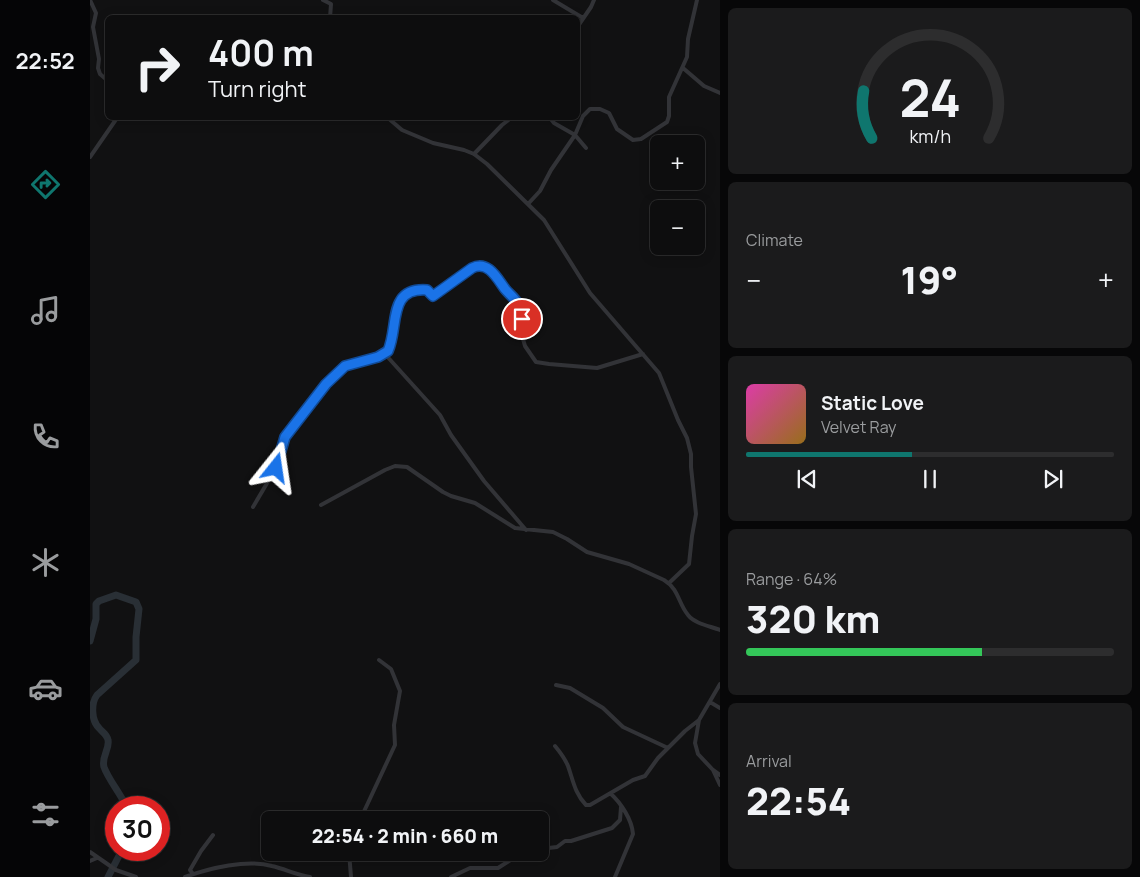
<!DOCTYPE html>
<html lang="en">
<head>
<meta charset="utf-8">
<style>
  body { margin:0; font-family:Manrope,sans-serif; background:#1b1b1c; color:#f1f3f6; height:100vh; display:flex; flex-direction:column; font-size:19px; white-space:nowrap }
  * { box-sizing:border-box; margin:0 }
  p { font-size:16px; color:#9a9c9e }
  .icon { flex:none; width:28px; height:28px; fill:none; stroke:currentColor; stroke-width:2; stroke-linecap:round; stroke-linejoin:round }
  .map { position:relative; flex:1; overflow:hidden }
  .panel { display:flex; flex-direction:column; gap:8px; padding:8px; background:#070708; width:420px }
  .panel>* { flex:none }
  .hud { position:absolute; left:15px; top:15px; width:475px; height:105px; border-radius:8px; box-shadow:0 2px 12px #0003,0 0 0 1px #2d2d2e; background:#0d0d0e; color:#f1f3f6; overflow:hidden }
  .tools { position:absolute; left:560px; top:135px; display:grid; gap:10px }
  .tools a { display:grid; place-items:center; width:55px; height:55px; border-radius:8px; background:#0d0d0e; box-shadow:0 2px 12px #0003,0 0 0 1px #2d2d2e; font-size:25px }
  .speed { position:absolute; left:15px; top:796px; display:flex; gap:10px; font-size:25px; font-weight:700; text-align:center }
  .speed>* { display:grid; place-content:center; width:65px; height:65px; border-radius:50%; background:#0d0d0e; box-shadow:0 2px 12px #0003,0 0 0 1px #2d2d2e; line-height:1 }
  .speed .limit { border:8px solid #d22; background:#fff; color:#111 }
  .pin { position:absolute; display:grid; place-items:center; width:42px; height:42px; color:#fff; margin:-21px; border:2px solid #fff; border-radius:50%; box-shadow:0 1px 5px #0007 }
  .me { position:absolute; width:55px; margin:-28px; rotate:15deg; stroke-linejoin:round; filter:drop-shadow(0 0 4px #0008) }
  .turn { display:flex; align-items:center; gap:18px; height:105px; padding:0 20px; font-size:22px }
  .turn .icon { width:65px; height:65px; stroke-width:2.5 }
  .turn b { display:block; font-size:35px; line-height:42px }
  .big { font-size:38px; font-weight:800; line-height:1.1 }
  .panel .tile { flex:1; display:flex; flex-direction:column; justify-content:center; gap:8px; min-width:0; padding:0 18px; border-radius:8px; background:#1b1b1c }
  .panel .dial { align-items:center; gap:0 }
  .dial svg { height:130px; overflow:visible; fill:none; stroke:#2d2d2e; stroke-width:7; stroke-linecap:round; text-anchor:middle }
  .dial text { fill:#f1f3f6; stroke:none }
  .song { display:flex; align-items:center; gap:15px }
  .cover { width:60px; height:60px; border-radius:8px; background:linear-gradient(135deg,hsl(320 70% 55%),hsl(40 70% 35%)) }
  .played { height:5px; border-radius:2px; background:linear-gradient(90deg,#0f766e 45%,#2d2d2e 45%) }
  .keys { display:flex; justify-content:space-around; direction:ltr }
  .heat { display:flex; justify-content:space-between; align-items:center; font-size:28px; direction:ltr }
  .charge { height:8px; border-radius:4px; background:linear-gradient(90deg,#34c759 64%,#2d2d2e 0) }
  .trip { position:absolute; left:171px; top:811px; width:288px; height:50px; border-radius:8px; background:#0d0d0e; box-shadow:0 2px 12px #0003,0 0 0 1px #2d2d2e; font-weight:800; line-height:50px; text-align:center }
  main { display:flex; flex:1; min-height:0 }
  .menu { display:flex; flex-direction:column; width:90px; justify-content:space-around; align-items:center; background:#050506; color:#9a9c9e }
  .menu .icon { width:35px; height:35px }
  .menu .on { color:#0f766e }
  .menu b { font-size:22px; color:#f1f3f6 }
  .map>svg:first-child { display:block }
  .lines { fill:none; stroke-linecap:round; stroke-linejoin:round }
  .river { stroke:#292f35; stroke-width:7 }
  .minor { stroke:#323337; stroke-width:4 }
  .route-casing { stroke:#114b97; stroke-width:12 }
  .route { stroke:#1a73e8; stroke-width:9 }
</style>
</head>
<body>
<main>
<nav class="menu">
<b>22:52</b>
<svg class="icon on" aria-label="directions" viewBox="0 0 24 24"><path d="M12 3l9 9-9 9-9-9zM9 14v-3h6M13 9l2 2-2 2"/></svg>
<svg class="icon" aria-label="music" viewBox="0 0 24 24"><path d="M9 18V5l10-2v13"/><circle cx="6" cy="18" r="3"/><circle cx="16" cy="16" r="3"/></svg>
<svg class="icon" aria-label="phone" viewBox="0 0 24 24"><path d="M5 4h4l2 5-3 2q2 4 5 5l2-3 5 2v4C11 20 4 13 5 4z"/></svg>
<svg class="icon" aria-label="climate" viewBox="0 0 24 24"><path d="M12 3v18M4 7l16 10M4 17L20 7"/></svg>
<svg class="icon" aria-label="car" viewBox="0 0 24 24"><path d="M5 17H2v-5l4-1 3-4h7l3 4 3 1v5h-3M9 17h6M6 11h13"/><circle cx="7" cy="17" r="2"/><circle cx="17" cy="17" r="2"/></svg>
<svg class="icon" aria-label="filters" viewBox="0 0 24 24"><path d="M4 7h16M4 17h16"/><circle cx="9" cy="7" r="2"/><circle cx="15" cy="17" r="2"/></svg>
</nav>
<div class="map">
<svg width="630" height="877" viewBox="0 0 630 877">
  <rect width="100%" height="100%" fill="#111112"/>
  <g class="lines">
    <path class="river" d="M0,641L6,619V604L9,601L26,595L46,602L49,609L46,637V660L7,695C1,703 1,720 9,728C12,732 17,734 18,740C20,749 11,757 14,767C18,779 31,794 37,808
      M18,877L32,850"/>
    <path class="minor" d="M0,0L6,13L3,27L9,59L8,68L10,74L18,81
      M233,0L241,4L240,18
      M463,0L493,18
      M488,26L501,7L504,0
      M593,68L614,86L630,93
      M298,118L312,130L343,143L374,150L384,154L397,164L454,220L500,293L569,373L588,420L597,438L601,454V467L606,514L602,536L599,564L579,583
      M460,118L464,123L485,135L496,148
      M384,154L412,125L421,118
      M0,157L27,118
      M438,204L450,191L461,170L485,135L493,116L500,109H510L519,113L527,129L543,140L551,139L577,122L579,116V97L597,57L598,39L607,0
      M294,353L298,351C309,327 297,287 337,290L343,296L387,266L402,271L429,305L432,319L431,332L435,346L446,362L459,364L507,368L553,354
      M231,505L295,470L305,466L317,467L353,492L361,496L385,503L425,528L463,532L477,539L497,552L539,564L574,580C589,589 588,603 598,615C605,624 620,626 630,630
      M163,507L186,468L195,437L236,384L255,366L288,357L294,353L350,415L361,435L394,481L436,530
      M630,684L609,720L605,743L608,754L623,770L630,785
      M466,685L480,688L513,708L533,727L578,748
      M620,702L630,708
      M465,746C470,752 475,759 478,766C483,780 485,794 496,805H500L543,780L555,776L568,758L595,731L609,720
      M623,770L630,775
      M521,794C531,803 542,820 543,834L525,877
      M270,820L305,745L304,725L310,691L301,669L289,660
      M450,849L467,847L475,841H481L522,828L530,820L531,807
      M0,852L26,870L46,877
      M259,852L261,877
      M0,861L7,858
      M103,874L100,870L111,851L123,835
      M95,877C120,868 157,859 182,866C195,869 207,875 220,877
      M361,877L380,868H408L433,852"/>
  </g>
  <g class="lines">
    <defs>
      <path id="route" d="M186,468L195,437L236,384L255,366L288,357L298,351C309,327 297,287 337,290L343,296L382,268C398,260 407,278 415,289C419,294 425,298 428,304C430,308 431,314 432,319"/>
    </defs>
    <use href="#route" class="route-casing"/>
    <use href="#route" class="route"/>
  </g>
</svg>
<div class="tools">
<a>+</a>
<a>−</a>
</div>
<div class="speed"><div class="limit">30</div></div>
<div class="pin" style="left:432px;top:319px;background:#d93025"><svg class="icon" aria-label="arrive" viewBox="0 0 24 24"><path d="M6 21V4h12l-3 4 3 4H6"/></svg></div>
<svg class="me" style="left:186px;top:468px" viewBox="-20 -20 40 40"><path d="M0-17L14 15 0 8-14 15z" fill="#1a73e8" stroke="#fff" stroke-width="4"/></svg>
<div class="trip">22:54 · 2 min · 660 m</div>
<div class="hud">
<div class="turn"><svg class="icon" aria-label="right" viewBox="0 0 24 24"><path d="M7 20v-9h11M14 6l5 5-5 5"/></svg><div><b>400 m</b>Turn right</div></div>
</div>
</div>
<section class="panel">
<div class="tile dial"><svg viewBox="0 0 100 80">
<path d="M14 69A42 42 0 1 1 86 69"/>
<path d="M14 69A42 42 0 0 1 9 40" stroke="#0f766e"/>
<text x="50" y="56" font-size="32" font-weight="700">24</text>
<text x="50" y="72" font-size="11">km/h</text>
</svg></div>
<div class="tile"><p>Climate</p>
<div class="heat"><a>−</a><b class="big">19°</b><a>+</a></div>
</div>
<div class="tile">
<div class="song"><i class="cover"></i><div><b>Static Love</b><p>Velvet Ray</p></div></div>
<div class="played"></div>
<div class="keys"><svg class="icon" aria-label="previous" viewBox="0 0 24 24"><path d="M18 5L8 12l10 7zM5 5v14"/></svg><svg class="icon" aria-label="pause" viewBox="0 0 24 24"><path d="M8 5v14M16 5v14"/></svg><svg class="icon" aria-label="next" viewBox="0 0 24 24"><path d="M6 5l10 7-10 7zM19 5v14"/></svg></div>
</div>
<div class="tile"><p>Range · 64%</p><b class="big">320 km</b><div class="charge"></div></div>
<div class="tile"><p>Arrival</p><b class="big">22:54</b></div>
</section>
</main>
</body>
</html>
